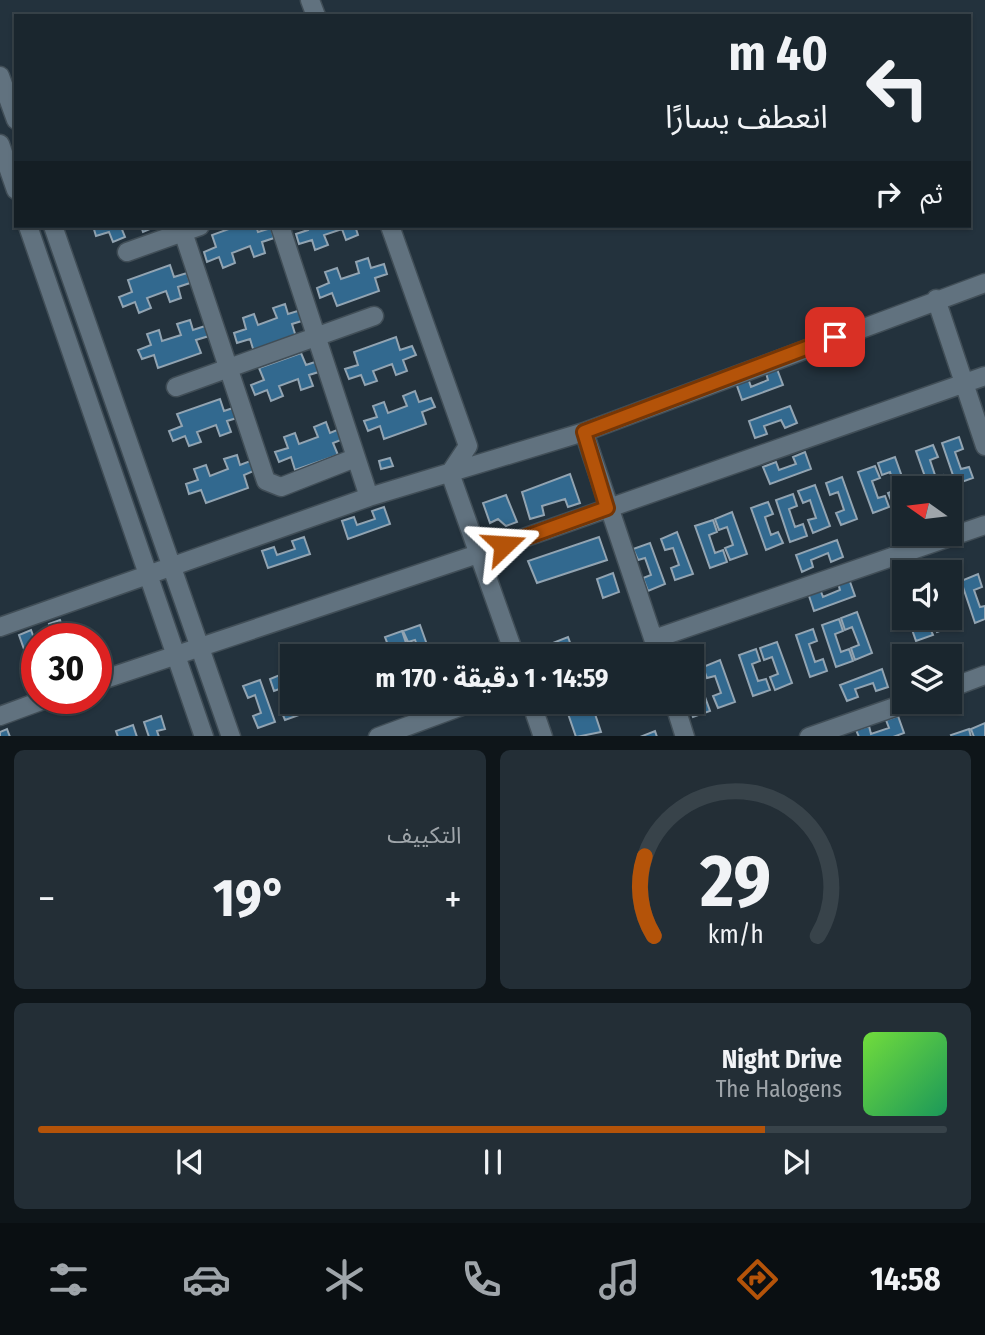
<!DOCTYPE html>
<html lang="ar">
<head>
<meta charset="utf-8">
<style>
  body { margin:0; font-family:"Fira Sans Condensed","Noto Sans Arabic",sans-serif; background:#232e36; color:#f1f3f6; direction:rtl; height:100vh; display:flex; flex-direction:column; font-size:26px; white-space:nowrap }
  * { box-sizing:border-box; margin:0 }
  p { font-size:23px; color:#9fa5aa }
  .icon { flex:none; width:38px; height:38px; fill:none; stroke:currentColor; stroke-width:2; stroke-linecap:round; stroke-linejoin:round }
  .map { position:relative; height:736px; overflow:hidden; direction:ltr }
  .side { display:flex; flex-direction:column; gap:14px; padding:14px; background:#0e1519; flex:1 }
  .side>* { flex:none }
  .top-card { position:absolute; left:14px; top:14px; width:957px; height:214px; border-radius:0px; box-shadow:0 2px 5px #0004,0 0 0 2px #38434a; direction:rtl; background:#1a262e; color:#f1f3f6; overflow:hidden }
  .needle { width:46px; rotate:284deg }
  .buttons { position:absolute; left:892px; top:476px; display:grid; gap:14px }
  .buttons a { display:grid; place-items:center; width:70px; height:70px; border-radius:0px; background:#1a262e; box-shadow:0 2px 5px #0004,0 0 0 2px #38434a; font-size:35px }
  .speed { position:absolute; left:21px; top:623px; display:flex; gap:14px; font-size:35px; font-weight:700; text-align:center }
  .speed>* { display:grid; place-content:center; width:91px; height:91px; border-radius:50%; background:#1a262e; box-shadow:0 2px 5px #0004,0 0 0 2px #38434a; line-height:1 }
  .speed .limit { border:10px solid #d22; background:#fff; color:#111 }
  .pin { position:absolute; display:grid; place-items:center; width:60px; height:60px; color:#fff; margin:-30px; border-radius:14px; box-shadow:0 4px 10px #0006 }
  .me { position:absolute; width:77px; margin:-38px; rotate:70deg; stroke-linejoin:round; filter:drop-shadow(0 0 5px #0008) }
  .turn { display:flex; align-items:center; gap:24px; height:147px; padding:0 28px; font-size:32px }
  .turn .icon { width:91px; height:91px; stroke-width:2.5 }
  .turn b { display:block; font-size:49px; line-height:60px }
  .then { display:flex; align-items:center; height:66px; padding:0 28px; background:#0003; gap:14px; font-size:26px }
  .big { font-size:52px; font-weight:700; line-height:1.1 }
  .side .tile { flex:1; display:flex; flex-direction:column; justify-content:center; gap:10px; min-width:0; padding:0 24px; border-radius:10px; background:#232e36 }
  .side .dial { align-items:center; gap:0 }
  .dial svg { height:182px; overflow:visible; fill:none; stroke:#38434a; stroke-width:7; stroke-linecap:round; text-anchor:middle }
  .dial text { fill:#f1f3f6; stroke:none }
  .song { display:flex; align-items:center; gap:21px }
  .cover { width:84px; height:84px; border-radius:10px; background:linear-gradient(135deg,hsl(100 70% 55%),hsl(150 70% 35%)) }
  .played { height:7px; border-radius:4px; background:linear-gradient(90deg,#b45309 80%,#38434a 80%) }
  .keys { display:flex; justify-content:space-around; direction:ltr }
  .heat { display:flex; justify-content:space-between; align-items:center; font-size:38px; direction:ltr }
  .side .tiles { flex:1; display:grid; gap:14px; grid-template-columns:1fr 1fr }
  .tile:last-child { grid-column:span 2 }
  .trip { position:absolute; left:280px; top:644px; width:424px; height:70px; border-radius:0px; background:#1a262e; box-shadow:0 2px 5px #0004,0 0 0 2px #38434a; font-weight:700; line-height:70px; text-align:center; direction:rtl }
  .dock { display:flex; height:112px; justify-content:space-around; align-items:center; background:#0a0f12; color:#9fa5aa }
  .dock .icon { width:49px; height:49px }
  .dock .on { color:#b45309 }
  .dock b { font-size:32px; color:#f1f3f6 }
  .map>svg:first-child { display:block }
  .building { fill:#32698f; stroke:#92a4b2; stroke-width:2 }
  .lines { fill:none; stroke-linecap:round; stroke-linejoin:round }
  .minor-casing { stroke:#414e57; stroke-width:21 }
  .minor { stroke:#61727f; stroke-width:18 }
  .route-casing { stroke:#753606; stroke-width:18 }
  .route { stroke:#b45309; stroke-width:12 }
</style>
</head>
<body>
<div class="map">
<svg width="985" height="737" viewBox="0 0 985 737">
  <rect width="100%" height="100%" fill="#23323d"/>
  <path class="building" d="M93,226H125L121,227L125,237L113,242L109,232L96,236Z
    M141,226H154L155,227L143,232Z
    M237,226H256L258,232L271,228L274,238L262,242L265,253L254,257L250,246L232,253L235,263L223,268L219,257L207,262L204,252L216,247L212,235Z
    M307,226H355L358,235L346,240L342,229L324,235L328,245L315,250L312,240L299,244L296,234L308,230Z
    M368,258L371,268L384,264L387,274L375,278L379,291L337,306L332,293L320,298L317,288L329,283L325,272L337,268L341,279L359,273L356,262Z
    M170,265L174,277L187,273L190,283L178,287L181,298L170,302L166,291L147,298L151,308L139,313L135,302L123,307L119,297L132,292L128,280Z
    M285,304L288,314L301,310L305,320L292,324L296,337L254,352L250,339L237,343L234,333L246,329L243,318L254,314L258,325L277,318L273,308Z
    M190,320L193,330L205,326L209,336L196,340L201,353L158,368L154,355L142,359L138,350L151,345L147,334L159,330L162,341L181,335L177,324Z
    M396,337L400,350L412,346L416,355L403,360L407,371L396,375L392,364L373,371L377,381L365,385L361,375L349,379L345,369L358,365L354,352Z
    M301,353L306,365L318,361L322,371L309,375L313,386L301,390L298,379L279,386L283,396L271,401L267,390L255,395L251,385L264,380L259,368Z
    M777,369L783,385L742,400L736,383L748,378L751,387L768,380L766,373Z
    M415,391L419,402L431,398L435,407L422,412L426,424L384,439L380,426L368,431L364,421L377,417L373,406L384,402L388,413L407,406L403,396Z
    M220,399L224,411L236,407L240,417L227,421L231,432L220,436L216,425L197,432L201,442L189,446L185,436L173,441L169,431L182,426L177,414Z
    M790,406L797,423L785,428L781,420L764,426L767,434L755,438L749,421Z
    M326,422L330,433L342,428L346,438L333,443L338,455L295,470L291,457L279,462L275,452L288,448L284,437L295,433L299,444L318,437L314,427Z
    M959,437L963,449L955,452L961,469L969,467L973,478L956,484L942,443Z
    M933,445L938,457L930,460L936,478L943,475L947,487L943,488H929L916,451Z
    M805,452L811,469L770,484L763,467L776,462L779,470L796,464L793,457Z
    M237,455L240,465L253,460L256,470L244,475L248,488L206,503L201,490L189,494L186,484L198,480L194,469L206,465L210,476L228,469L224,459Z
    M895,457L906,488L905,500L893,505L888,493L896,490L890,472L882,475L878,463Z
    M390,458L393,466L381,469L379,461Z
    M875,466L880,478L872,481L878,498L885,496L889,507L873,513L858,472Z
    M570,474L580,503L568,507L565,499L542,506L544,515L530,519L522,492Z
    M842,477L857,519L841,525L836,513L844,510L838,492L830,495L826,483Z
    M815,485L830,526L813,533L808,520L816,518L810,500L803,503L798,491Z
    M793,494L797,506L789,509L795,527L803,524L807,536L790,542L776,500Z
    M506,495L517,522L506,526L498,519L490,523L483,503Z
    M768,502L773,514L765,517L771,535L778,532L783,543L766,550L751,508Z
    M384,507L390,524L348,539L342,521L354,517L357,525L375,519L372,511Z
    M732,512L747,554L730,560L725,548L733,545L727,527L719,530L715,519Z
    M713,520L717,532L709,535L715,553L723,550L727,562L710,568L695,526Z
    M677,532L693,574L675,580L671,568L679,565L673,548L665,550L661,539Z
    M304,537L310,554L268,568L262,551L274,547L277,555L295,549L292,541Z
    M599,537L607,560L537,583L528,561Z
    M837,540L843,557L831,562L828,553L811,560L813,567L802,572L796,555Z
    M650,543L665,584L648,591L643,578L651,575L645,558L638,560L633,549Z
    M613,573L619,592L603,598L597,579Z
    M978,574L982,587L974,590L980,607L985,606V619L975,623L961,581Z
    M849,579L855,596L814,611L808,593L820,589L823,597L840,590L838,583Z
    M857,612L872,653L855,660L851,648L859,645L852,627L845,630L841,618Z
    M950,616L954,626L937,632L932,620Z
    M908,618H918L921,626L928,623L933,635L916,641Z
    M839,619L843,631L835,634L841,652L849,649L853,661L836,667L822,625Z
    M60,620L66,637L37,639V648L25,652L19,635L31,630L34,638L51,632L49,624Z
    M420,625L431,656H421L415,640L408,642L403,631Z
    M813,629L817,641L809,644L815,662L823,659L827,671L810,677L796,635Z
    M402,631L406,643L398,646L402,656H392L385,637Z
    M568,637L575,656H549L545,646Z
    M777,642L792,683L775,690L770,677L778,674L772,657L764,660L760,648Z
    M756,649L760,661L752,664L758,681L766,679L770,690L753,696L739,655Z
    M720,660L735,702L718,708L713,696L721,693L715,676L707,678L703,667Z
    M695,669L710,711L693,717L689,705L697,702L691,687V671Z
    M882,669L888,687L876,691L873,683L855,689L858,697L847,701L840,685Z
    M287,672L292,688V702H297L302,714L285,720L280,708L288,705L282,688L274,691L270,679Z
    M260,680L275,722L258,728L253,716L261,713L255,695L248,698L243,686Z
    M317,702H336L319,708Z
    M564,702H591L601,732L576,737Z
    M161,716L165,729L157,731L159,737H149L144,722Z
    M898,716L904,733L893,737H859L856,730L869,726L871,734L889,728L886,720Z
    M985,723V737H974L971,729Z
    M133,725L137,737H118L116,731Z
    M7,729L10,737H0V732Z
    M969,729L971,737H952L951,735Z
    M655,731L657,737H640Z"/>
  <g class="lines">
    <defs>
      <path id="minor" d="M310,0L316,16
        M0,76L16,120
        M0,144L16,190
        M28,226L204,737
        M53,226L231,737
        M280,226L369,497
        M390,226L468,446L450,473L515,656
        M183,232L266,481L281,487L355,458
        M127,252L200,226
        M936,299L985,446
        M176,387L374,316
        M584,432L659,656
        M0,627L369,497L584,432L985,283
        M654,639L985,525
        M96,682L478,554L985,376
        M950,688L985,675
        M531,702L543,737
        M674,702L685,737
        M0,716L49,698
        M378,737L473,702
        M809,737L909,702"/>
    </defs>
    <use href="#minor" class="minor-casing"/>
    <use href="#minor" class="minor"/>
  </g>
  <g class="lines">
    <defs>
      <path id="route" d="M504,545L607,508L584,432L835,337"/>
    </defs>
    <use href="#route" class="route-casing"/>
    <use href="#route" class="route"/>
  </g>
</svg>
<div class="buttons">
<a><svg class="needle" viewBox="-14 -14 28 28"><path d="M0-13l5 13h-10z" fill="#e53935"/><path d="M0 13l5-13h-10z" fill="#9fa5aa"/></svg></a>
<a><svg class="icon" aria-label="sound" viewBox="0 0 24 24"><path d="M4 9h4l5-4v14l-5-4H4zM17 9q2 3 0 6"/></svg></a>
<a><svg class="icon" aria-label="layers" viewBox="0 0 24 24"><path d="M12 4l9 5-9 5-9-5zM3 14l9 5 9-5"/></svg></a>
</div>
<div class="speed"><div class="limit">30</div></div>
<div class="pin" style="left:835px;top:337px;background:#d93025"><svg class="icon" aria-label="arrive" viewBox="0 0 24 24"><path d="M6 21V4h12l-3 4 3 4H6"/></svg></div>
<svg class="me" style="left:504px;top:545px" viewBox="-20 -20 40 40"><path d="M0-17L14 15 0 8-14 15z" fill="#b45309" stroke="#fff" stroke-width="4"/></svg>
<div class="trip">14:59 · 1 دقيقة · 170 m</div>
<div class="top-card">
<div class="turn"><svg class="icon" aria-label="left" viewBox="0 0 24 24"><path d="M17 20v-9H6M10 6l-5 5 5 5"/></svg><div><b>40 m</b>انعطف يسارًا</div></div>
<div class="then">ثم<svg class="icon" aria-label="right" viewBox="0 0 24 24"><path d="M7 20v-9h11M14 6l5 5-5 5"/></svg></div>
</div>
</div>
<section class="side">
<div class="tiles">
<div class="tile dial"><svg viewBox="0 0 100 80">
<path d="M14 69A42 42 0 1 1 86 69"/>
<path d="M14 69A42 42 0 0 1 10 34" stroke="#b45309"/>
<text x="50" y="56" font-size="32" font-weight="700">29</text>
<text x="50" y="72" font-size="11">km/h</text>
</svg></div>
<div class="tile"><p>التكييف</p>
<div class="heat"><a>−</a><b class="big">19°</b><a>+</a></div>
</div>
<div class="tile">
<div class="song"><i class="cover"></i><div><b>Night Drive</b><p>The Halogens</p></div></div>
<div class="played"></div>
<div class="keys"><svg class="icon" aria-label="previous" viewBox="0 0 24 24"><path d="M18 5L8 12l10 7zM5 5v14"/></svg><svg class="icon" aria-label="pause" viewBox="0 0 24 24"><path d="M8 5v14M16 5v14"/></svg><svg class="icon" aria-label="next" viewBox="0 0 24 24"><path d="M6 5l10 7-10 7zM19 5v14"/></svg></div>
</div>
</div>
</section>
<nav class="dock">
<b>14:58</b>
<svg class="icon on" aria-label="directions" viewBox="0 0 24 24"><path d="M12 3l9 9-9 9-9-9zM9 14v-3h6M13 9l2 2-2 2"/></svg>
<svg class="icon" aria-label="music" viewBox="0 0 24 24"><path d="M9 18V5l10-2v13"/><circle cx="6" cy="18" r="3"/><circle cx="16" cy="16" r="3"/></svg>
<svg class="icon" aria-label="phone" viewBox="0 0 24 24"><path d="M5 4h4l2 5-3 2q2 4 5 5l2-3 5 2v4C11 20 4 13 5 4z"/></svg>
<svg class="icon" aria-label="climate" viewBox="0 0 24 24"><path d="M12 3v18M4 7l16 10M4 17L20 7"/></svg>
<svg class="icon" aria-label="car" viewBox="0 0 24 24"><path d="M5 17H2v-5l4-1 3-4h7l3 4 3 1v5h-3M9 17h6M6 11h13"/><circle cx="7" cy="17" r="2"/><circle cx="17" cy="17" r="2"/></svg>
<svg class="icon" aria-label="filters" viewBox="0 0 24 24"><path d="M4 7h16M4 17h16"/><circle cx="9" cy="7" r="2"/><circle cx="15" cy="17" r="2"/></svg>
</nav>
</body>
</html>
